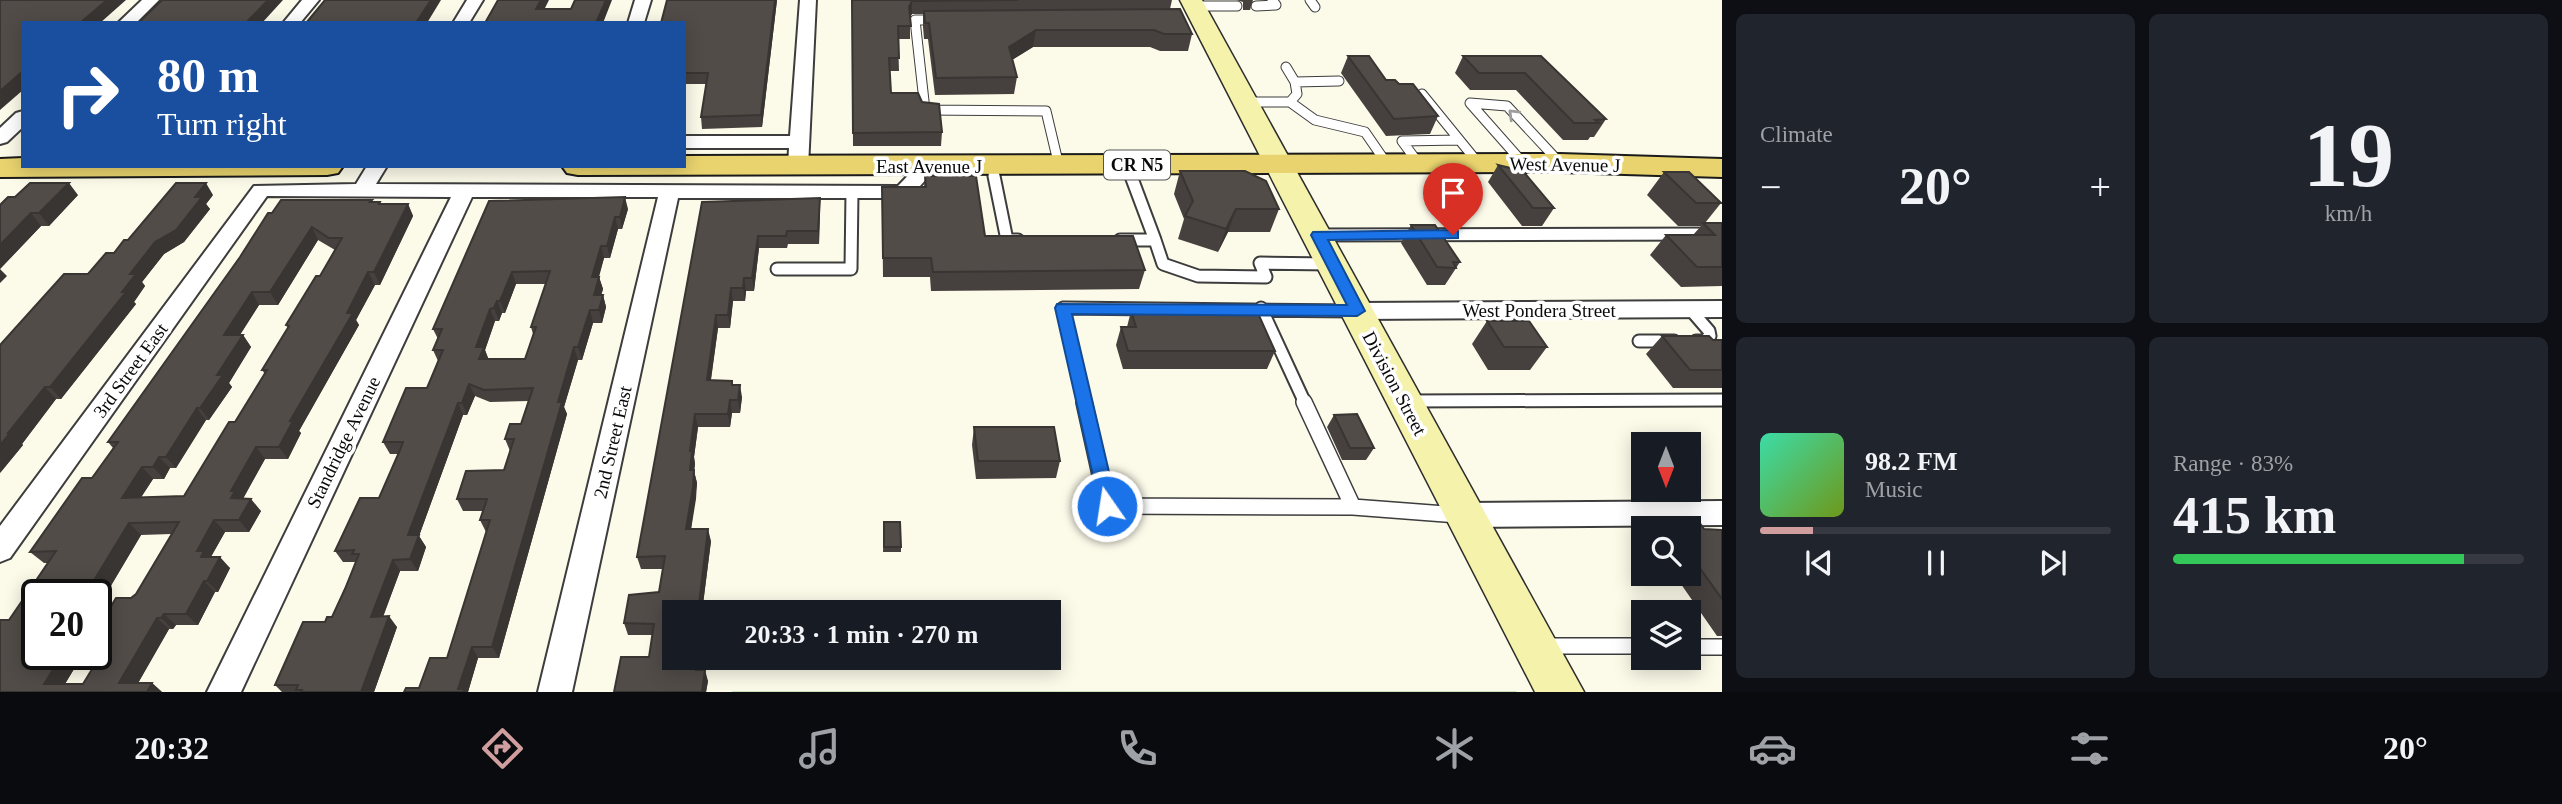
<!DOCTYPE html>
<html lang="en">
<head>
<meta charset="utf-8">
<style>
  body { margin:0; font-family:"Times New Roman",serif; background:#20242c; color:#f1f3f6; height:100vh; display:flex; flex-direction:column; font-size:26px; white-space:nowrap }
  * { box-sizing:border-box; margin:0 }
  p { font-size:23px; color:#9ea1a6 }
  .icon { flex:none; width:38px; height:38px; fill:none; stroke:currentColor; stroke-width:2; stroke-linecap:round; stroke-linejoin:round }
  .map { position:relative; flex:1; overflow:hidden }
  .details { display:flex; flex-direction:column; gap:14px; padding:14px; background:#0d0f14; width:840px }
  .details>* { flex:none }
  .banner { position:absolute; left:21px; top:21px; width:665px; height:147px; border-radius:0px; box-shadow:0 4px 18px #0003; background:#1a4fa0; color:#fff; overflow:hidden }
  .needle { width:46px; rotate:180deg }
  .fabs { position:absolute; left:1631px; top:432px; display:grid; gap:14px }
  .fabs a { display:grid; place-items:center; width:70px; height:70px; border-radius:0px; background:#171b24; box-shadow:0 4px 18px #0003; font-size:35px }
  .speed { position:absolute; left:21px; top:579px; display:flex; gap:14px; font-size:35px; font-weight:700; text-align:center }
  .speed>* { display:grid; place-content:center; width:91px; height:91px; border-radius:50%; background:#171b24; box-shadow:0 4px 18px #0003; line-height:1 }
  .speed .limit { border:4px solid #111; border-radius:10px; background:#fff; color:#111 }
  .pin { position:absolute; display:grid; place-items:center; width:60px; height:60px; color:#fff; margin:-72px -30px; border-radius:50% 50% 50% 0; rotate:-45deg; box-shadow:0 0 7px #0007 }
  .pin .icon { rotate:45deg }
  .me { position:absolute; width:77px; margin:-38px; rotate:347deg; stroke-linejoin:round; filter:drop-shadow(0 0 5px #0008) }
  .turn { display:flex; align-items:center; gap:24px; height:147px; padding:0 21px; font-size:32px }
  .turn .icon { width:91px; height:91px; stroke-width:2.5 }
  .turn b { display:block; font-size:49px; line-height:60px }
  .big { font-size:52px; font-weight:700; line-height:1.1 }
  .details .tile { flex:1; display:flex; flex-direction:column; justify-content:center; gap:10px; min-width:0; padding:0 24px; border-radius:10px; background:#20242c }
  .details .dial { align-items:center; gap:0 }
  .dial b { font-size:91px; line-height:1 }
  .song { display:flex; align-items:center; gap:21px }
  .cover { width:84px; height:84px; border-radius:10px; background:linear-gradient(135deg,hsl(160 70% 55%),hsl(80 70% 35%)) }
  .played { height:7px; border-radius:4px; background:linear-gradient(90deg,#d09e9f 15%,#363941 15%) }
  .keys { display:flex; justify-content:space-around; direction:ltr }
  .heat { display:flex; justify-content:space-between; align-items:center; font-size:38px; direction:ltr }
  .charge { height:10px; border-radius:5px; background:linear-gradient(90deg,#34c759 83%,#363941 0) }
  .details .tiles { flex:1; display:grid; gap:14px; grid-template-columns:repeat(2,1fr) }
  .trip { position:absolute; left:662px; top:600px; width:399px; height:70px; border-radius:0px; background:#171b24; box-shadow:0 4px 18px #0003; font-weight:700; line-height:70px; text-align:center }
  .tabs { display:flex; height:112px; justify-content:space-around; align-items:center; background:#090b0e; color:#9ea1a6 }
  .tabs .icon { width:49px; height:49px }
  .tabs .active { color:#d09e9f }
  .tabs b { font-size:32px; color:#f1f3f6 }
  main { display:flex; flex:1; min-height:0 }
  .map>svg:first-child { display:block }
  .green { fill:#cbe2b8 }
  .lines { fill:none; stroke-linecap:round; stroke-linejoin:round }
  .lane-far2-casing { stroke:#3d3d3d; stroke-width:11 }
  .lane-far1-casing { stroke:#3d3d3d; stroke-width:15 }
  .lane-casing { stroke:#3d3d3d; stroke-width:18 }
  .street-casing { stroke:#3d3d3d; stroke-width:4 }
  .secondary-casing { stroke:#2c2c2c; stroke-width:3 }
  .primary-casing { stroke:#1b1b1b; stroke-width:4 }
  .lane-far2 { stroke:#fff; stroke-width:9 }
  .lane-far1 { stroke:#fff; stroke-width:11 }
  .lane { stroke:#fff; stroke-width:15 }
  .street { fill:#fff; fill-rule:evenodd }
  .secondary { fill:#f5f2ac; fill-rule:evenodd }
  .primary { fill:#e8d36e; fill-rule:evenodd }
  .wall { fill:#46413e; fill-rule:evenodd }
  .shaded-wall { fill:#393532 }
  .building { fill:#514c48; stroke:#393532; stroke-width:2; fill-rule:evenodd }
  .oneway { stroke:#9d9d9d }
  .route { fill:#1a73e8; stroke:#114b97; stroke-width:2 }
  .labels { text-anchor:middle; stroke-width:7; stroke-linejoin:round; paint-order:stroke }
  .shield { fill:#fff; stroke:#545454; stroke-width:2 }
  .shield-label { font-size:18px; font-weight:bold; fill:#0a0a0a }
  .street-label { font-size:19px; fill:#0a0a0a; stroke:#fff }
</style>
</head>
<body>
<main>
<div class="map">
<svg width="1722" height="692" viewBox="0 0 1722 692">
  <rect width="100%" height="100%" fill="#fcfae9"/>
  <path class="green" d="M1516,691L1517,692H732V691Z"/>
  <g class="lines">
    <defs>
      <path id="lane-far2" d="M1310,0L1315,7
        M1194,6H1237
        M1256,6L1276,5L1272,0
        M938,20H915L925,110L1046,111L1059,166
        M1286,67L1295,82
        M1422,94L1479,164
        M1247,102H1290L1315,120L1365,132L1387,164
        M1290,102L1297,94L1295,82L1339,81
        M1523,163L1470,103L1507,106L1560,163
        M1419,164L1402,141L1459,140
        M1127,165L1132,177
        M992,166L994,177"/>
      <path id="lane-far1" d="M994,176L1007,240H1018
        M1318,235L1722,234
        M1120,240H1155L1131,176
        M1155,240L1163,264L1198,276L1266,277L1260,263L1332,264
        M777,269H851L852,192
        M1261,308L1305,403
        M1690,309L1709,331L1710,336L1704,341H1696
        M1639,341H1674
        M1407,401L1722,400
        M1084,403L1063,308L1355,311"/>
      <path id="lane" d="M1084,402L1107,506L1353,507L1458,515
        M1304,402L1353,507
        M1542,646H1643
        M1689,647H1722"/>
      <path id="street" d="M142,0H159L136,23H118Z
        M302,0H319L300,23H283Z
        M467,0H483L469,23H453Z
        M635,0H651L644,23H628Z
        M800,0H816L808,167L805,171H791L788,167L789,148H684V136H790Z
        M23,111V127L7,142L0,144V128L16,113Z
        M928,160L935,162L938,166L911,196L904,198H678L572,692H538L658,197H472L241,692H207L451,197L267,196L10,558L0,562V526L254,186L356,184L367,166H387L376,184L898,186L921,162Z
        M1722,301V317L1357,319L1349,317L1345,311L1349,305L1357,303Z
        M1722,501V525L1466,527L1456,524L1452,515L1456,506L1466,503Z"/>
      <path id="secondary" d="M1180,0H1202L1584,692H1535Z"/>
      <path id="primary" d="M1560,154L1722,159V177L1560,172L578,175L567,173L562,166H684V156Z
        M23,158V166H343L338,173L327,175L0,177V159Z"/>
    </defs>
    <use href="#lane-far2" class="lane-far2-casing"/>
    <use href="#lane-far1" class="lane-far1-casing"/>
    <use href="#lane" class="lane-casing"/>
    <use href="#street" class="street-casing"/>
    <use href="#secondary" class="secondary-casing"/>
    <use href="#primary" class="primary-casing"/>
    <use href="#lane-far2" class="lane-far2"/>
    <use href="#lane-far1" class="lane-far1"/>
    <use href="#lane" class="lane"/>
    <use href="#street" class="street"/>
    <use href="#secondary" class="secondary"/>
    <use href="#primary" class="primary"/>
  </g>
  <path class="wall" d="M777,0L762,127L702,129L701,117L706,84H684V23Z
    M852,0H1172L1170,9L1192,34L1188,51H1160L1150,47H1033L1012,60L1017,77L1014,94L935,95L928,39H924L923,27V14H912L910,17V39H898L899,71H890L891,93L922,102L942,132L941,146H853Z
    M1236,0H1253L1250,10H1243V2Z
    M1348,56L1386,80L1399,84L1438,116L1430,134L1386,136L1341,73Z
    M1463,56H1541L1606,119L1594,137H1590L1588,140H1563L1516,90H1470L1455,73Z
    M1498,165L1554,208L1542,226H1522L1488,182Z
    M1180,171L1279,209L1270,232H1228L1218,252L1178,239L1184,219L1174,194Z
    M1664,172L1721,203L1705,223H1722V286L1681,287L1650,255L1666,235H1693L1701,226H1678L1647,195Z
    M925,176L985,236L1145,270L1139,289L931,291L930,277H883L882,187H924Z
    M78,195L49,226H41L0,269L8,197Z
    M213,195L206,204L210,209L184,242L164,254L142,282L145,286L134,302L136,304L61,399H56L22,444L23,445L0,473L88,274L128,240Z
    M820,198L819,244H788L787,248H759L754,291H746L745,301H733L730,328H718L711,380L733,385L742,397L740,413H732L730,427H698L694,457L695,464L694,471L697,483L691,529L711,541L702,612H674V658H698L700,670L708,681L706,692H614L649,657L653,635H628L624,623L659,592L663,569H641L637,557L702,202Z
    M489,201L628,209L622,229H618L610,258H604L599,277L603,289L601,295H603L606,307L602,323H593L582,360H578L564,407L567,414L499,658H478L468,692H404L419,688L447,658L486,532L480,520L484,511H463L457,499L504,470L510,451L505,439L521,424L528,401L490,402L475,396L467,415H463L419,536L426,547L418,571H400L383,616L397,627L374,692H282L275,685L325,622L332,617L356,562H343L335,551L379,498L399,454H390L383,442L427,388L438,361L433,350L438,339L433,329ZM516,284H546L531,327L533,334L525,359H488L485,350L495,321H499L502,313H505Z
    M373,202L381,204H408L413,216L380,285H375L356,320L359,325L299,431L301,433L288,459H265L243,499L261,511L249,532H225L211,557L230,568L218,592H215L198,625H176L173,629H169L138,683H152L162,692H0L48,563H44L30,552L92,478L113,448L108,442L240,257ZM318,240L335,250L320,276L286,325L288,328L262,370L265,374L235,422L184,496L141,497L153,479H164L170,468H176L206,420H209L232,387L229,383L251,347L243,335H240L259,305H278ZM171,534L136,594L96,631V654H94L99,658L83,684H65L77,664L64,654H37L99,594H106L141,535Z
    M1411,225L1460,262L1445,285H1427L1401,243Z
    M1131,311L1275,351L1267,369H1123L1116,345L1121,327H1127Z
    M1487,321L1547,347L1530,370H1488L1472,344Z
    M1662,336L1722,340V388H1673L1646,354Z
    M1334,415L1374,448L1366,460H1342L1327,427Z
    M974,427L1060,461L1056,478L976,479L972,445Z
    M884,522L901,547V552H883Z
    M1667,522L1704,529L1722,530V636H1717L1674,574H1689V528H1660Z"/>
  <path class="shaded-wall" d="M107,0H126L100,23H80Z
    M268,0H283L262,23H246Z
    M431,0H441L427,23H416Z
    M541,0H549L539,20L536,9Z
    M606,0H612L603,23H596Z
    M775,0H777L762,127L761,115Z
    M912,1V14L908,20L909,7Z
    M1036,30L1033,47L1007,63L1009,47Z
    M23,71V90L0,110V91Z
    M69,183L78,195L49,226L39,213Z
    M206,183L213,195L206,204L210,209L184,242L164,254L142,282L145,286L134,302L136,304L61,399L50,387L130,274L155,242Z
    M625,197L628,209L622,229L620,217Z
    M820,198V211L819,244L818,231Z
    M408,204L413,216L380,285L374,272Z
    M1236,209L1228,232L1218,252L1226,229Z
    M31,213L41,226L0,269V245Z
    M615,217L618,229L610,258L607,246Z
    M312,227L318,240L278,305L270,292Z
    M758,236L759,248L754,291L752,278Z
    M601,246L604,258L595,289L592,277Z
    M0,269L7,276L0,283Z
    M368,272L375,285L356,320L359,325L299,431L301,433L288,459L279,447L290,421Z
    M512,272L516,284L505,313L500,301Z
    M599,277L603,289L598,307L594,295Z
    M744,278L746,291L745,301L743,288Z
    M731,288L733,301L730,328L728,315Z
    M252,292L259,305L232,347L224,335Z
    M603,295L606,307L602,323L599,310Z
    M497,301L502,313L499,321L494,308Z
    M490,309L495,321L485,350L489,360L479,359L476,347Z
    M590,310L593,323L582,360L578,347Z
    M716,315L718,328L709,392L707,380Z
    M243,335L251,347L229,383L232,387L209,420L200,408L217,375Z
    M574,347L578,360L564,407L567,414L499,658L492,647L558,402Z
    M469,384L475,396L467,415L462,403Z
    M740,385L742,397L740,413L738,400Z
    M45,387L56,399L22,444L23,445L0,473V445L8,433Z
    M730,400L732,413L730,427L728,414Z
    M458,403L463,415L419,536L426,547L418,571L410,559L408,535Z
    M197,408L206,420L176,468L166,457Z
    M695,414L698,427L694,457L695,464L694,471L697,483L696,499L689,542L686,529L690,451Z
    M256,447L265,459L242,500L231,498V491Z
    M159,457L170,468L164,479L153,467Z
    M142,467L153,479L133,510L122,498Z
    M251,499L261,511L249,532L239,520Z
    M214,520L225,532L210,558L212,568L197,551Z
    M129,523L141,535L106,594L93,582Z
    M708,529L711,541L702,612H698Z
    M220,557L230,568L218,592L207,581Z
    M393,560L400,571L379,628L371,617Z
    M204,581L215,592L198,625L186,614Z
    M86,582L99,594L96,598V595H78Z
    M164,614L176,625L173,629L161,618Z
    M389,616L397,627L374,692H361Z
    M157,618L169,629L133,692L119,683Z
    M472,647L478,658L468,692H460L458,689Z
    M63,654L77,664L60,692L44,684Z
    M698,658L701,668L699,681L696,670Z
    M705,670L708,681L706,692H702Z
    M152,683L162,692H147Z"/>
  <path class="building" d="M1,0H107L80,23H23V71L0,91V1Z
    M162,0H268L246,23H138Z
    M325,0H431L416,23H306Z
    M498,0H541L536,9H571L575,0H606L596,23H485Z
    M667,0H775L761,115L701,117L708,73H684V23H661Z
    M852,0H1018L912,1L909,7L911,26H898L899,58H889L891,93H918L922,102L939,104L942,132L853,133Z
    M1180,9L1192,34H1164L1154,30H1036L1009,47L1017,77L936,78L929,23H925L924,11Z
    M1348,56H1369L1386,80H1395L1399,84H1413L1438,116L1394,119Z
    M1463,56H1541L1606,119L1595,120L1599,123H1574L1525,73H1479Z
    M1498,165L1523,171L1554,208H1533Z
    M1180,171H1245L1266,181L1279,209H1236L1226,229L1185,216L1193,201Z
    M1664,172H1689L1721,203H1696Z
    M925,176H976L985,236H1133L1145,270L933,272L931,258H883L882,187H926Z
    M30,183H69L39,213H31L0,245V205L8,197H15Z
    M176,183H206L195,197H202L176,230L155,242L130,274H136L122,292H126L50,387H45L8,433H10L0,445V345L64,274H88L106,253H114L124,240H128Z
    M625,197L620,217H615L607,246H601L592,277H599L594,295H603L599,310H590L578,347H574L558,402H562L492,647H472L458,689H464L463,692H404L406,688H419L430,658H447L490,520H480L487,499H457L466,471L504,470L514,439H505L510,424H521L533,388L484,390L469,384L462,403H458L408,535H419L410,559L393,560L371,617L389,616L361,692H301L302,690H296L298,685H275L303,622H325L327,617H332L345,589L359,554H352L354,550L335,551L360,498H379L400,450L403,442H383L406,388H427L443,350H433L442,329H433L489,201ZM550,271L531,327H536L525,359H479L484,347H476L490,309L494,308L497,301H500L512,272Z
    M820,198L818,231H787L786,236H758L752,278H744L743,288H731L728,315H716L707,380L732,381V385H740L738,400H730L728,414H695L690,451H692L690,470H694L693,487L686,529H708L698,612H674V658H697L696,670H705L702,692H614L621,657H649L654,624L624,623L629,595L659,592L665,556L637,557L702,202Z
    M281,200H372L370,202H380L379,204H408L374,272H368L347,313H353L290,421H293L279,447H256L231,491H235L231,498L251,499L239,520H214L197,551H204L201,557H220L207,581H204L186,614H164L161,618H157L119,683H152L147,692H0V620H9L56,551L30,552L82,478H92L118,442H108L240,257L268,213H272ZM312,227L329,238H342L320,276H316L286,325L289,326L262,370H267L235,422H229L184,496L122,498L142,467H153L159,457H166L197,408H200L223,375H217L243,335H224L252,292H270ZM179,522L136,594L131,598H116L96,631V648H105L83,684H44L63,654H37V595H78L86,582H93L129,523Z
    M1703,223H1722V267H1697L1666,235H1715Z
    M1411,225H1435L1460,262H1453L1456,268L1437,267Z
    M1131,311H1257L1275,351H1128L1121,327H1136Z
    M1487,321H1529L1547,347H1504Z
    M1662,336H1709L1713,340H1722V370H1690Z
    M1357,414L1374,448H1350L1334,415Z
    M974,427H1054L1060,461H978Z
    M884,522H900L901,547H884Z
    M1667,522H1699L1704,529L1722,530V599L1689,553V528H1672Z"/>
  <defs><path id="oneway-chevron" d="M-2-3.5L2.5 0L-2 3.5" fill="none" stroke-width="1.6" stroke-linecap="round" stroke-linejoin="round" transform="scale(1.75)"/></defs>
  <use class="oneway" href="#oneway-chevron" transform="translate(1513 114) rotate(-136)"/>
  <path class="route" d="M1453,230L1458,231V238L1328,240L1365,311L1357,316L1072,314L1117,506L1114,511L1107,513L1101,511L1055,308L1057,304L1347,305L1311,235L1313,232Z"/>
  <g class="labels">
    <rect class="shield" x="1104" y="150.5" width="66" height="29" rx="5"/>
    <g class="shield-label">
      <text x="1137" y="171">CR N5</text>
    </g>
    <g class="street-label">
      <text transform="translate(1565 164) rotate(1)" y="7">West Avenue J</text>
      <text x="929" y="173">East Avenue J</text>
      <text x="1539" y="317">West Pondera Street</text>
      <text transform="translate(130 370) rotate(-54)" y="7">3rd Street East</text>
      <text transform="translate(1395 383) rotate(62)" y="7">Division Street</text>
      <text transform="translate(343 442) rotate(-64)" y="7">Standridge Avenue</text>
      <text transform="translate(612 442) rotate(-77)" y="7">2nd Street East</text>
    </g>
  </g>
</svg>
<div class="fabs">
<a><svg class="needle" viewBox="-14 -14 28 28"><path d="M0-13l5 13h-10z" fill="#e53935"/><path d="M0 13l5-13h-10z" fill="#9ea1a6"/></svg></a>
<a><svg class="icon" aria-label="search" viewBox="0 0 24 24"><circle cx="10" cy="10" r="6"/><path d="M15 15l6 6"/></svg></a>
<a><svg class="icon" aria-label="layers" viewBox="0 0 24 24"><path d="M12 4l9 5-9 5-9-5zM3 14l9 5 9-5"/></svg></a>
</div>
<div class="speed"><div class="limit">20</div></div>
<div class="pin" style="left:1453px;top:235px;background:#d93025"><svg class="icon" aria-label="arrive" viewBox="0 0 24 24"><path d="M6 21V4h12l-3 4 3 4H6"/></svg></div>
<svg class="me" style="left:1107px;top:506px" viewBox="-20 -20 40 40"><circle r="17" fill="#1a73e8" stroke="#fff" stroke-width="3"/><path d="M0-11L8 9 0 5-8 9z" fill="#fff"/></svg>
<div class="trip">20:33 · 1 min · 270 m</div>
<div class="banner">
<div class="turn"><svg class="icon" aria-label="right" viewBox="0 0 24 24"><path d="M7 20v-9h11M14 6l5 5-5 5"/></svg><div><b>80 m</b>Turn right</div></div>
</div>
</div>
<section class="details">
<div class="tiles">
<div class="tile"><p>Climate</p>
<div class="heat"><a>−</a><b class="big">20°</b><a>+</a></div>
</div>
<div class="tile dial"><b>19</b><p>km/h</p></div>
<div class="tile">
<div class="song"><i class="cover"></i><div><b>98.2 FM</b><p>Music</p></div></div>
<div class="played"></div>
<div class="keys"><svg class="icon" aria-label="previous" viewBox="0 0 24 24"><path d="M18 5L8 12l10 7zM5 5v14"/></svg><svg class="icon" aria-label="pause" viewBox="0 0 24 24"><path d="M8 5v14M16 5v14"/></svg><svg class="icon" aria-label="next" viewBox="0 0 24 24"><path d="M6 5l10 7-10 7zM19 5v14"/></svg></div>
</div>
<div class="tile"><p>Range · 83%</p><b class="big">415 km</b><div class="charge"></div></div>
</div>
</section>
</main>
<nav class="tabs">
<b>20:32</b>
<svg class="icon active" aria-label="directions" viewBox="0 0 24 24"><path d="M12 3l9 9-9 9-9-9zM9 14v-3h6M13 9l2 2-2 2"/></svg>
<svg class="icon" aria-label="music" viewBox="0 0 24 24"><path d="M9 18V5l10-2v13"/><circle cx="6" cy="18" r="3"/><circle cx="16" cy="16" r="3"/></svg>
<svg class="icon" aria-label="phone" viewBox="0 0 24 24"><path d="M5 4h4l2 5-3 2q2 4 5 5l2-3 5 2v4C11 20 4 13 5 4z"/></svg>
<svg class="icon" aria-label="climate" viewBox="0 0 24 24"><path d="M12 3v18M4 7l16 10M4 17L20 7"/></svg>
<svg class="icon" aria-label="car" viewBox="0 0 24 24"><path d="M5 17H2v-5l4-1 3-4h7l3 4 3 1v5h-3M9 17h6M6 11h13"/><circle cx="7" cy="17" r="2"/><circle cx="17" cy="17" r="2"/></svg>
<svg class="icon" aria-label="filters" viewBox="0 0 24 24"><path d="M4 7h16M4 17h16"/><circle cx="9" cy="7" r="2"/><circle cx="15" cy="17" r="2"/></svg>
<b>20°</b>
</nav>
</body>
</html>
